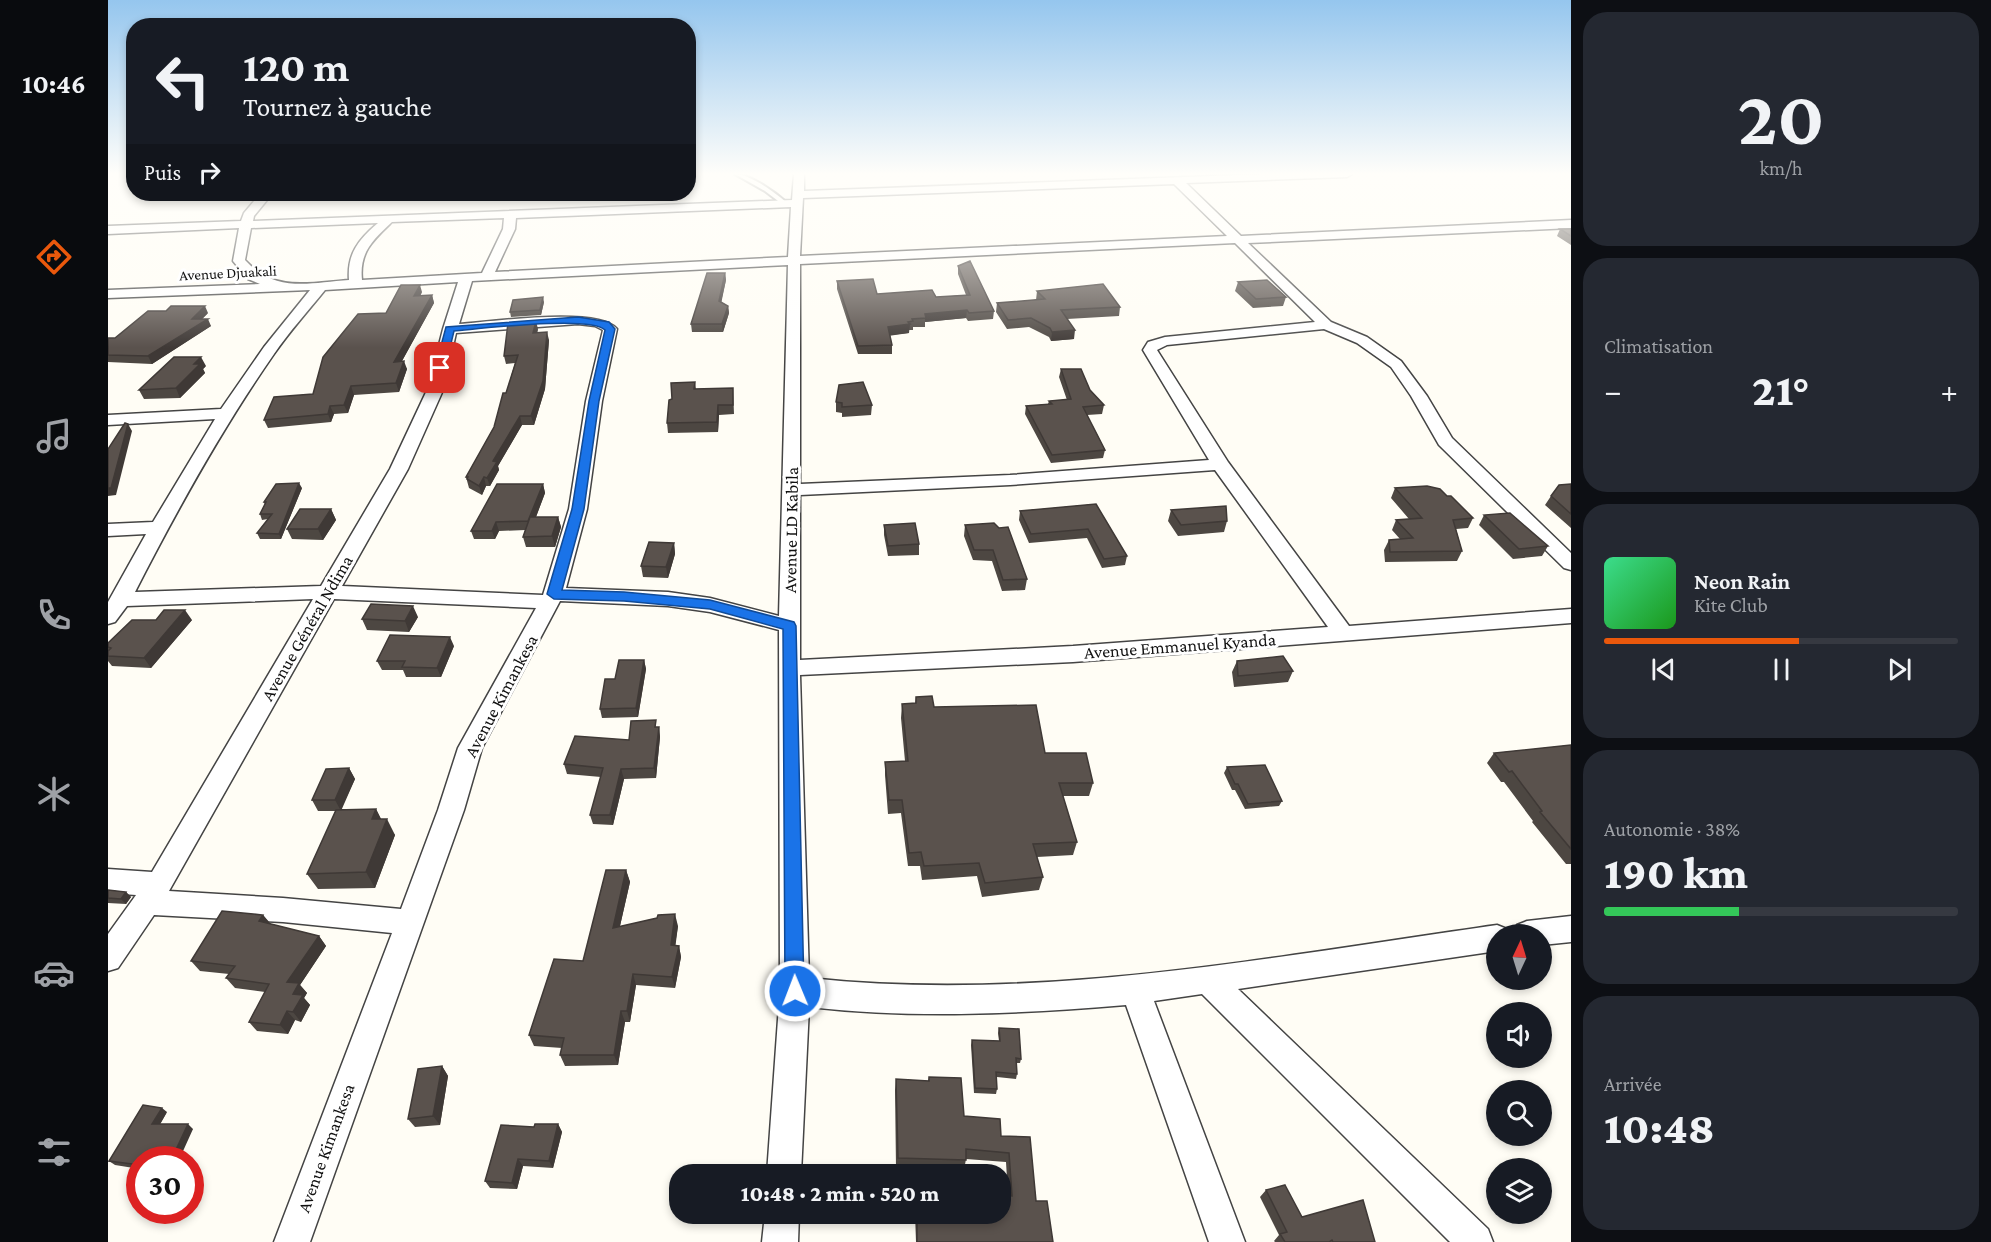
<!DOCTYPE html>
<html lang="fr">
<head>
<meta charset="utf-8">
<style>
  body { margin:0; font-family:"Crimson Pro",serif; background:#242831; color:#f1f3f6; height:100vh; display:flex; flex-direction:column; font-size:22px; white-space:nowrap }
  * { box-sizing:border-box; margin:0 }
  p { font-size:20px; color:#9ea1a6 }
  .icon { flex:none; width:33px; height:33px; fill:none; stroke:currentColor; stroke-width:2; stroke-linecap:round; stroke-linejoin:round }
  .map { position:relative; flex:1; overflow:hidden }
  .side { display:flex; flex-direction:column; gap:12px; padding:12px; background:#0d0f14; width:420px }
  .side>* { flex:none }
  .top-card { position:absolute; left:18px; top:18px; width:570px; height:183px; border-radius:24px; box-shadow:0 3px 9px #0003; background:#171b24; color:#f1f3f6; overflow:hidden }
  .needle { width:39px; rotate:4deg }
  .tools { position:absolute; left:1378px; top:924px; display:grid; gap:12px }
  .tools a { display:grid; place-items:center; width:66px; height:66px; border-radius:50%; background:#171b24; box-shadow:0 3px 9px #0003; font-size:30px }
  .speed { position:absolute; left:18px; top:1146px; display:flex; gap:12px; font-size:30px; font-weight:700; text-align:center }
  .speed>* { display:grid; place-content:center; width:78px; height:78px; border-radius:50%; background:#171b24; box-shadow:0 3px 9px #0003; line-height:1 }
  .speed .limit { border:9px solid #d22; background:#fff; color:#111 }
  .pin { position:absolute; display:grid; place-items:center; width:51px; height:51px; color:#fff; margin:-26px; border-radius:12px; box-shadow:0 3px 9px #0006 }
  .me { position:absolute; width:66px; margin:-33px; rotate:359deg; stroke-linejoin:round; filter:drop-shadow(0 0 4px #0008) }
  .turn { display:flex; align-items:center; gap:21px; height:126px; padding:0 18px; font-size:27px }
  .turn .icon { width:78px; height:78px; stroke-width:2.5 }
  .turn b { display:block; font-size:42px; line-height:51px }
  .then { display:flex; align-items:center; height:57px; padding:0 18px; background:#0003; gap:12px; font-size:22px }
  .big { font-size:45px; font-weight:800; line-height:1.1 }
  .side .tile { flex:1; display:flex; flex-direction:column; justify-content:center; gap:9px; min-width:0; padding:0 21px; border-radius:24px; background:#242831 }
  .side .dial { align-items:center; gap:0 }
  .dial b { font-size:78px; line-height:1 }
  .song { display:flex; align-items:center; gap:18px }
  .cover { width:72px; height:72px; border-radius:9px; background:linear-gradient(135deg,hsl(150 70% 55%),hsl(120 70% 35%)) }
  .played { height:6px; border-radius:3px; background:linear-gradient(90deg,#ea580c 55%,#363941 55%) }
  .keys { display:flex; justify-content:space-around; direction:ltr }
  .heat { display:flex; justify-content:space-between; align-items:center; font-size:33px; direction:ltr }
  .charge { height:9px; border-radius:4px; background:linear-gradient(90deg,#34c759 38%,#363941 0) }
  .trip { position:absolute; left:561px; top:1164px; width:342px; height:60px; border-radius:24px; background:#171b24; box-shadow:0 3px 9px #0003; font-weight:800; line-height:60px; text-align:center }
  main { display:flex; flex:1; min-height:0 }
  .menu { display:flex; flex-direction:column; width:108px; justify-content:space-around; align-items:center; background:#090b0e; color:#9ea1a6 }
  .menu .icon { width:42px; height:42px }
  .menu .selected { color:#ea580c }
  .menu b { font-size:27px; color:#f1f3f6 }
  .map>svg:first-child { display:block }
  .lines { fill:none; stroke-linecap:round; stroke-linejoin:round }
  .service-casing { stroke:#444; stroke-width:4 }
  .minor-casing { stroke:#444; stroke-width:3 }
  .service { fill:#fff; fill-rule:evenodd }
  .minor { fill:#fff; fill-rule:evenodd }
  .wall { fill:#4d4742 }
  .shaded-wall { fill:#3f3936 }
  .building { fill:#5a524d; stroke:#3f3936; stroke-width:1.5 }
  .route { fill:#1a73e8; stroke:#114b97; stroke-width:1.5 }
  .labels { text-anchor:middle; stroke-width:6; stroke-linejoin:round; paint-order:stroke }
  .far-street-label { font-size:15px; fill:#111; stroke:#fff }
  .street-label { font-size:18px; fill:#111; stroke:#fff }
</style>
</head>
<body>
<main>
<nav class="menu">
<b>10:46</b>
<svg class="icon selected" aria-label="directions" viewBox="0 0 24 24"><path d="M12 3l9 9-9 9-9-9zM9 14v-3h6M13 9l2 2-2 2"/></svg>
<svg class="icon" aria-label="music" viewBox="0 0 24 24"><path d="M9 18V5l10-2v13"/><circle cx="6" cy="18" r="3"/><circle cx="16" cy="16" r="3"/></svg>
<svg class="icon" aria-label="phone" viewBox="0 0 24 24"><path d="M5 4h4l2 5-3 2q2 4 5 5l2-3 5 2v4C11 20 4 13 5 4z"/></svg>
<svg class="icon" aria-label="climate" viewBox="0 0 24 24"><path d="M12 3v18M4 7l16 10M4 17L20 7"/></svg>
<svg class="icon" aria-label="car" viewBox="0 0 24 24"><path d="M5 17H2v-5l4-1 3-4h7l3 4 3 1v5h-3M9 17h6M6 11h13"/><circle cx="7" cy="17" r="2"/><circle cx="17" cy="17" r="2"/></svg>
<svg class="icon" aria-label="filters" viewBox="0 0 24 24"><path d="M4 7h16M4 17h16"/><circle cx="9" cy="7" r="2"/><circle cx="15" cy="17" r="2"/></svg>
</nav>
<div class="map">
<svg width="1463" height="1242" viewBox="0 0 1463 1242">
  <rect width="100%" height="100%" fill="#fffdf5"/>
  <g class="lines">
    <defs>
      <path id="service" d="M627,174C642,174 668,193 679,203L674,204L657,191Z"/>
      <path id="minor" d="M686,174H696V191L1158,174H1244L1239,177L1078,183L1133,236L1463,220V228L1140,243L1223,322L1259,337L1293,361L1319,396L1344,438L1463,553V570L1456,568L1331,445L1303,396L1283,367L1249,343L1216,329L1059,345L1049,350L1120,462L1241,626L1463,609V623L965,662L692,675L701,978C931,1003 1162,957 1389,925L1399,929L1402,934H1389V951L1130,989L1380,1229L1385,1242H1342L1094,994L1046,1001L1137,1242H1101L1018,1005C912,1014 806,1019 701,1007L693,1174H659L672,991L671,630L602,612L560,606L452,601L374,748L356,810L202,1242H166L284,933L175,922L46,915L10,968L0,971V934L28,895L0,893V869L44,872L205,599L19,606L7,622L0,624V602L38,534L0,536V524L45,522L107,419L0,425V415L113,409L156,347L202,290L0,298V290L152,284L140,279L125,261L131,228L0,234V226L133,221L136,213L152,194H164L146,216L145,221L684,200ZM1066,184L1119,236L692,256L695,198ZM683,207L680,257L387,272L407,229L408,218ZM396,218L395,229L374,273L254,280C251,252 265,240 284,222ZM270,223C250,240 239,254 241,280C200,283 168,293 137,260L143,228ZM1127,243L1207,322L1057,337L1040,342L1035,350L1101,460L902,475L692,484V264ZM680,265L671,616L602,598L560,592L458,588L479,509L494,401L509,329C491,306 382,322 351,324L364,281ZM350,282L335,329L320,388L282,469L213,586L27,592C69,510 113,430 166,354C181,332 200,311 217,290ZM470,324L487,326L495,330L478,401L461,509L435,595L234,586L300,469L336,388L348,333ZM1107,470L1220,627L965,646L692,660V495L902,485ZM226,599L428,608L350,748L330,810L293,909L175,898L61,891Z
        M1463,916V942L1434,945V934H1405L1409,925L1419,921Z
        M657,1214H691L690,1242H654Z"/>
    </defs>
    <use href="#service" class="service-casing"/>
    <use href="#minor" class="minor-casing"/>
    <use href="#service" class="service"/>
    <use href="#minor" class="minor"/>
  </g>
  <path class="wall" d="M1452,229H1463V245L1449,236Z
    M850,266L886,311L885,319L860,321L858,318L817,322V327H805V330H801V333L782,335L784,345V354H750L729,289V281L769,294L828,297L858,295L850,274Z
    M617,273L618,280L613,302L620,306L621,313L615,332H584L583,324Z
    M1130,282L1178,297L1175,306L1145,308L1127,291Z
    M929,291L1012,307L1011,316L959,319L966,339L943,341L941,337L921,327L899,329L888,312L889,303L928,300Z
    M314,292L312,296L324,295L326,303L294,361L299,369L291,392L246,395L240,413L226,414L223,422L160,428L156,420L205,394L278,313Z
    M436,302L433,315L403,317L402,312Z
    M100,313L94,319L103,326L44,364L0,362V338H7Z
    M430,329L429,333L441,340L437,389L426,425H414L390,466L391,470L382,486H378L374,495L361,488L358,477L386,427L398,393L407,363L398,364L396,356Z
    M98,366L95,369L97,373L72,398L36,399L31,390Z
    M953,369L982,390L996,405L994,414L979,415L997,450L995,458L943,463L917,414L918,406L940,404L941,401L959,400L951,377Z
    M587,382L588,389L625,388L626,414L611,415L610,432L560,433L559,423L564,399Z
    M728,402L764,405L763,415L734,417V413L728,412Z
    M435,484L437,493L428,517H450L453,527L447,547H418L415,537L417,530L391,531L387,539H366L363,531Z
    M1463,484V528L1437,505L1443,496Z
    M194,488L173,539H152L149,533L160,519L154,520L152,514L157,505L156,502Z
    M1287,488L1339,496L1365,518L1360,528L1348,529L1354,551L1349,561L1277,562L1276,550L1281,540L1292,539L1284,530L1288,520L1301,519L1283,498Z
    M988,504L1019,556L1017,565L994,568L979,538L921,543L911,520L912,511Z
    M223,509L228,520L215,540L184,539L179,529Z
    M1063,510L1119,521L1116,532L1070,536L1060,521Z
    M1376,515L1440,546L1434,556L1405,559L1371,525Z
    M776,525L811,544V555L780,556L776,535Z
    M857,525L919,579L917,590L894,591L884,561L865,560L856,536Z
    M566,543L567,554L560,578L535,577L533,566Z
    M310,617L301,632L259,630L254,619Z
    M48,620H84L43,668L4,666L0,661V643Z
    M346,646L333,677H298L295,670H274L269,661Z
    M536,660L538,669L530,717L494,718L492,709L507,679Z
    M1129,661L1185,671L1180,682L1126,687L1124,672Z
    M808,697L826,707L937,753L985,783L981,796H955L969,842L965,855L929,857L935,877L931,890L874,897L869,876L814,880L812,866H800L793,813L780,814L777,775V762L797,761L793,718L794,704H807Z
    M549,727H551L552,737L548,778L516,779L505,825L485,824L482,815L493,777L459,774L456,764L521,740Z
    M1463,745V864H1458L1424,822L1425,821L1396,782H1393L1379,763L1386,753Z
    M1119,767L1174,801L1171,806L1137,809L1127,790H1124L1116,773Z
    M241,768L247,779L233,809H268L273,819L287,835L267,888L210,889L199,874L228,811H210L204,800Z
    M518,870L522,882L512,926H570L567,945L571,946L573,957L567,988L528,985L522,1022H517L510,1065L457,1066L452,1055L454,1048L426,1046L421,1035L475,961Z
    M0,890L18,892L23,897L18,904L0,903Z
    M155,915L163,924L211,936L218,946L192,985L199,993L196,998L202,1005L193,1022L187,1020L180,1034L149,1031L141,1022L157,992L127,988L118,978L121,974L92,971L83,961Z
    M891,1028L913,1059L912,1063H909V1074L908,1079L889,1077V1089L888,1094L866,1093L863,1045L864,1040L891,1041L890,1033Z
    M334,1066L340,1076L332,1125L307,1127L300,1119Z
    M821,1077L856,1116L893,1136L928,1201L945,1242H808L807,1214H892L900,1195L898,1162L858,1159L856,1170L788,1168L787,1090L788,1079L820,1081Z
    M59,1112L52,1124L85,1129L32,1160V1169L7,1165L1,1161Z
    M450,1124L454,1132L445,1168L415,1166L409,1189L382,1188L377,1181L426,1127Z
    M1158,1190L1194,1217L1267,1242H1167L1166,1241L1171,1235L1152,1197Z"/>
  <path class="shaded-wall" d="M617,273L618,280L612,309L611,301Z
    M312,285L314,292L308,304L306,296Z
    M324,295L326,303L289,370L286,362Z
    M435,297L436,302L433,315L432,310Z
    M97,306L100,313L87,326L84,319Z
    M620,306L621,313L615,332L614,324Z
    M859,310L858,318L817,322V314Z
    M100,319L103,326L44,364L40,356Z
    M428,321L430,329L427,341L425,333Z
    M802,324L801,333L780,336V327Z
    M967,330L966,339L943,341L944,332Z
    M439,332L441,340L437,389L426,425L423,416Z
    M93,357L98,366L95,369L97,373L72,398L68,388L86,364Z
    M296,361L299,369L291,392L288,383Z
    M243,386L246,395L240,413L236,405Z
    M610,405L611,415L610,432L609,422Z
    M222,406L226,414L223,422L220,414Z
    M412,416L414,425L390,466L391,470L382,486L379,478L385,461Z
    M20,424L24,431L8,495L0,496V488Z
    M376,477L378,486L374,495L371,486Z
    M191,483L194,488L173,539L171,534Z
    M435,484L437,493L423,530L421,521Z
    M223,509L228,520L215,540L210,529Z
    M450,517L453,527L447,547L444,536Z
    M388,522L391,531L387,539L384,531Z
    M566,543L567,554L560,578L558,567Z
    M305,606L310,617L301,632L297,621Z
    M77,610L84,620L43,668L36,658Z
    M342,637L346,646L333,677L329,668Z
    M536,660L538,669L530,717L528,708Z
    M551,727L552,737L548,778L546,768Z
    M241,768L247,779L233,811L227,800Z
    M513,769L516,779L505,825L502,815Z
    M268,809L276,825L279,819L287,835L267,888L258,872L264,819Z
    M518,870L522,882L509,939L505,928Z
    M18,892L23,897L18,904L13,899Z
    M567,914L570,926L566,957L563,945Z
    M155,915L163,925L151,921Z
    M211,936L218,946L192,985L199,993L196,998L202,1005L193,1022L185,1012V994L179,982Z
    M571,946L573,957L567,988L564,977Z
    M525,974L528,985L522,1022L519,1011Z
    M179,1011L187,1020L180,1034L172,1025Z
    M513,1011L517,1022L510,1065L506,1055Z
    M334,1066L340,1076L332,1125L325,1116Z
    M54,1108L59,1112L50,1128L44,1124Z
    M80,1124L85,1129L71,1160H63Z
    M450,1124L454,1132L445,1168L441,1161Z
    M410,1159L415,1166L409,1189L404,1183Z"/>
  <path class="building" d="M1452,229H1463V236Z
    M862,261L886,311L861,313L859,310L817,314L818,318L804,319L805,321L800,322L802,324L780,327L784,345L750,346L729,281L765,279L769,294L824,290L828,297L862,295L850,266Z
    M599,273H617L611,301L620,306L614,324H583Z
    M1159,280L1178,297L1148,299L1130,282Z
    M995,284L1012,307L953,310L967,330L944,332L942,328L923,318L900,320L889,303L937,299L929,291Z
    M293,285H312L306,296L324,295L286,362L296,361L288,383L243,386L236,405L222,406L220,414L156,420L166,397L205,394L215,357L250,314L278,313Z
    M435,297L432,310L402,312L405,300Z
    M63,306H97L84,319H100L40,356L0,355V338H7L40,311H58Z
    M428,321L425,333L439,332L435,381L423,416H412L385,461L389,462L379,478L376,477L371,486L359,479L360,477H358L386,427L395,393H398L410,355L396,356L400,323Z
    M66,357H93L86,364H92L68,388L31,390Z
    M953,369H973L982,390L996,405L975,407L997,450L944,455L918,406L944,404L941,401L963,399Z
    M587,382L586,389L625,388V405H610L609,422L559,423L561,400L564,399L563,383Z
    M755,382L764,405L734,407V403L728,402L731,385Z
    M17,423L20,424L3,488H0V449Z
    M191,483L171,534L149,533L164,514H152L158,502H156L168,484Z
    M389,484H435L420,521L388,522L384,531H363Z
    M1463,484V514L1443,496L1451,485Z
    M1319,486L1332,489L1339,496H1343L1365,518L1345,520L1354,551L1282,552L1281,540L1305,538L1288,520L1314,518L1287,488Z
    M988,504L1019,556L996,559L980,529L923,534L912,511Z
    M1118,506L1119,521L1073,525L1063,510Z
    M192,509H223L210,529H179Z
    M1402,513L1440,546L1411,549L1376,515Z
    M422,517H450L444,536L415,537Z
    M807,523L811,544L780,546L776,525Z
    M886,523L891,528L900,527L919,579L895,580L885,550H866L857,525Z
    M541,542L566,543L558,567L533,566Z
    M263,604L305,606L297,621L254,619Z
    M56,610H77L36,658L0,656V651L3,648L0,647V643L24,620H48Z
    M282,635L342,637L329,668L294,667L297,661H269Z
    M1175,656L1185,671L1130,676L1129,661Z
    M511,660H536L528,708L492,709L497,679H507Z
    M824,696L826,707L928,705L937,753H978L985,783H951L969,842L925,844L935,877L877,883L871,863L816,866L813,852L801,853L794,800H781L777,762L800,761L794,704L808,703V697Z
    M548,720L547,727H551L546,768L513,769L502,815H482L495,768L456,764L467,736L521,740L523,721Z
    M1463,745V849L1432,812L1434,811L1404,771L1401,772L1386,753Z
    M1157,765L1174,801L1140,804L1130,784H1127L1119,767Z
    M241,768L227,800H204L218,769Z
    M268,809L264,819H279L258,872L199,874L228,810Z
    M498,870H518L505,928L549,918L550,915L567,914L563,945L571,946L564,977L525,974L519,1011H513L506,1055H452L456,1038L421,1035L446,959L475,961Z
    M0,890L18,892L13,899L0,898Z
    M114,911L155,915L151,921L211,936L179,982L191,983L185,994L195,995L185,1012L179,1011L172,1025L141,1022L161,984L118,978L127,966L83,961Z
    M891,1028L911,1029L913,1059L908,1058L909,1074L888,1072L889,1089L867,1088L864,1040L892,1041Z
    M334,1066L325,1116L300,1119L310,1069Z
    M821,1077L853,1078L856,1116L892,1119L893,1136L922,1137L928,1201H939L945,1242H809V1214H892V1195L904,1196L901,1153L858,1149V1160L790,1158L788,1079L821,1081Z
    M35,1105L54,1108L44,1124H80L63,1160H32V1165L1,1161Z
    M427,1124H450L441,1161L410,1159L404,1183L377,1181L393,1125L426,1127Z
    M1177,1185L1194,1217L1255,1200L1267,1242H1225L1224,1240L1221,1242H1177L1172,1234L1179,1232L1158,1190Z"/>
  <linearGradient id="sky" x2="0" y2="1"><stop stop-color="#95c6ee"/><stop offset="0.5" stop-color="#fffefa"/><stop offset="1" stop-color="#fffefa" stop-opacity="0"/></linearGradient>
  <rect width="1463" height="348" fill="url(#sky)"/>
  <path class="route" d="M470,317L501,322L507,329L491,401L476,509L454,590L516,592L602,600L686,622L688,626L696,991L694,997L687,1000L680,997L677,991L675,629L602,609L516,601L446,599L439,594L464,509L481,401L497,330C483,315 371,329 346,331L337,368L332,371L327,368L338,327Z"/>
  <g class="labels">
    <g class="far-street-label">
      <text transform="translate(120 273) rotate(-3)" y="5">Avenue Djuakali</text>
    </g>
    <g class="street-label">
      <text transform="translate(683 530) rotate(-89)" y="6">Avenue LD Kabila</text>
      <text transform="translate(199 628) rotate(-60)" y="6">Avenue Général Ndima</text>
      <text transform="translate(1072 646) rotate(-4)" y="6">Avenue Emmanuel Kyanda</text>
      <text transform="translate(393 696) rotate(-62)" y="6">Avenue Kimankesa</text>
      <text transform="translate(218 1148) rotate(-70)" y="6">Avenue Kimankesa</text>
    </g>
  </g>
</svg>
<div class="tools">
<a><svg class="needle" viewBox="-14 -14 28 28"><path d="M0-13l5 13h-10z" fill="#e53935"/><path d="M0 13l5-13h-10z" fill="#9ea1a6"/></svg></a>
<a><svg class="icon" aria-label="sound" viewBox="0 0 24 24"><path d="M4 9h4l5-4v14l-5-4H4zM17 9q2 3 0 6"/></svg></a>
<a><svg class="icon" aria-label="search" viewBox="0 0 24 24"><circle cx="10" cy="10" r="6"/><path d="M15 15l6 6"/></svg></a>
<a><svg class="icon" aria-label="layers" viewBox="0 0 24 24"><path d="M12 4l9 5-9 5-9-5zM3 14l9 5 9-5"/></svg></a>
</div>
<div class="speed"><div class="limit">30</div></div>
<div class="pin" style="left:332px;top:368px;background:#d93025"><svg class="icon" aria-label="arrive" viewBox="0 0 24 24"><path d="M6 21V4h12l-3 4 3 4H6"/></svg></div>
<svg class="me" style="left:687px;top:991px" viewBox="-20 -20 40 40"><circle r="17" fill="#1a73e8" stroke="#fff" stroke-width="3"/><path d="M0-11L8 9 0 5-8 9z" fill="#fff"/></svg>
<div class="trip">10:48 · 2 min · 520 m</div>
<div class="top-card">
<div class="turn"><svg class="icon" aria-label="left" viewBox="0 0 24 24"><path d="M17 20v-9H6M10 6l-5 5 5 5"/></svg><div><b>120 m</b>Tournez à gauche</div></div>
<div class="then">Puis<svg class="icon" aria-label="right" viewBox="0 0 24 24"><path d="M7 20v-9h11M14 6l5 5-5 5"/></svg></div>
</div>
</div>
<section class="side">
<div class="tile dial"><b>20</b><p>km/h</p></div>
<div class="tile"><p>Climatisation</p>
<div class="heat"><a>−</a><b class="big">21°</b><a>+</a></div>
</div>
<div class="tile">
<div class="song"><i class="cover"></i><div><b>Neon Rain</b><p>Kite Club</p></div></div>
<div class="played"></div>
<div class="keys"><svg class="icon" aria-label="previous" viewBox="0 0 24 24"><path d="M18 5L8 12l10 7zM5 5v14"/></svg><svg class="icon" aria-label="pause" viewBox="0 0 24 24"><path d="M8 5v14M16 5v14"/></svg><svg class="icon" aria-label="next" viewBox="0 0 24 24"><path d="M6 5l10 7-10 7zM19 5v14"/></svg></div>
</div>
<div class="tile"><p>Autonomie · 38%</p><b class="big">190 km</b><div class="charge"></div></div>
<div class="tile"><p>Arrivée</p><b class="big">10:48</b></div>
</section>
</main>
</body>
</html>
